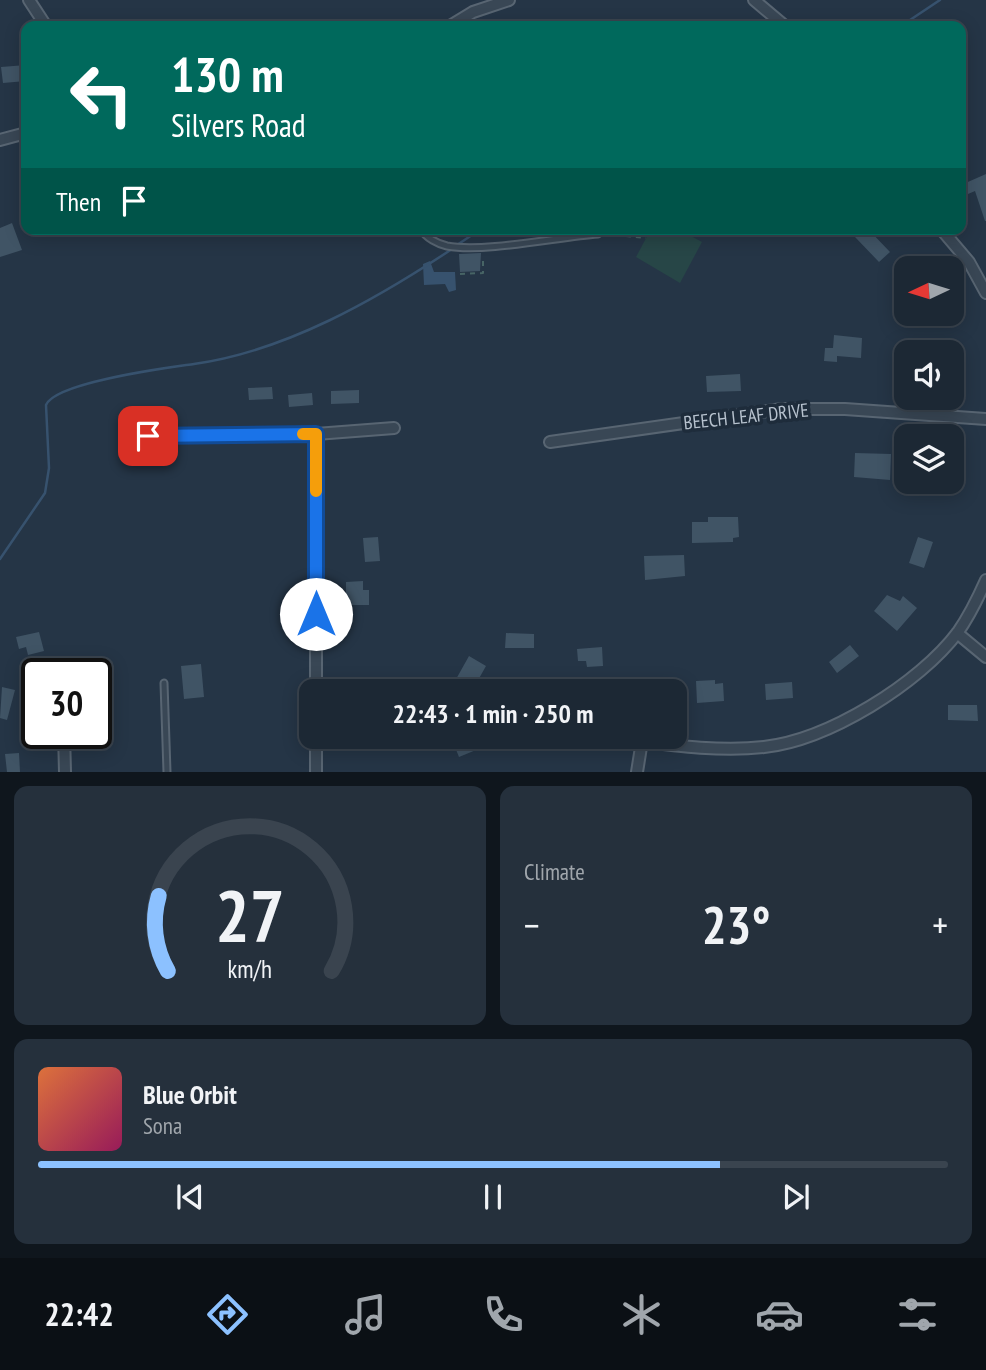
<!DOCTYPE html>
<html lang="en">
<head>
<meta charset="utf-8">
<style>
  body { margin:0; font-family:"PT Sans Narrow",sans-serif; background:#25303c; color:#f1f3f6; height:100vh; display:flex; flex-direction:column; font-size:26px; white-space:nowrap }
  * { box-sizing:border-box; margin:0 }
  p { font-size:23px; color:#a0a6ac }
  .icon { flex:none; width:38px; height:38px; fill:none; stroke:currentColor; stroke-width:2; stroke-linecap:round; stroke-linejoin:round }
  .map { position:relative; height:772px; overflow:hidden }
  .drawer { display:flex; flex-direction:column; gap:14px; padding:14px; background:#0f161d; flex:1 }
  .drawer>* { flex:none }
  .banner { position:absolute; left:21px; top:21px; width:945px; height:214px; border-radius:14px; box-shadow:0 4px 18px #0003,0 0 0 2px #3a444f; background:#00695c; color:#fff; overflow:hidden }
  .needle { width:46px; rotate:266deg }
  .controls { position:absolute; left:894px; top:256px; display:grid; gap:14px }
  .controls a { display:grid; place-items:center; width:70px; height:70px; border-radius:14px; background:#1c2834; box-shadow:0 4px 18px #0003,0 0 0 2px #3a444f; font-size:35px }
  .speed { position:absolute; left:21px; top:658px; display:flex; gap:14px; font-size:35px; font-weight:700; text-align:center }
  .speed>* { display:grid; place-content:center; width:91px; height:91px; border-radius:50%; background:#1c2834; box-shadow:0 4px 18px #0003,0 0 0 2px #3a444f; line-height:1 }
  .speed .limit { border:4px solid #111; border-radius:10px; background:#fff; color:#111 }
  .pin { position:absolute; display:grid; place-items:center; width:60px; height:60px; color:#fff; margin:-30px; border-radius:14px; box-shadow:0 4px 10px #0006 }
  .me { position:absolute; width:77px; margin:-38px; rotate:0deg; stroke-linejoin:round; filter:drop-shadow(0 0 5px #0008) }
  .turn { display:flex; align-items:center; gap:24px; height:147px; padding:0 35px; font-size:32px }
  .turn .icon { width:91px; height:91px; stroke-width:2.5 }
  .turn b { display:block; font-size:49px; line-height:60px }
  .then { display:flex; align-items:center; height:66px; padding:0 35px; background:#0003; gap:14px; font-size:26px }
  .big { font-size:52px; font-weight:800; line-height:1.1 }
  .drawer .tile { flex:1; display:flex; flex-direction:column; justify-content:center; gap:10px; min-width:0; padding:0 24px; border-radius:14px; background:#25303c }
  .drawer .dial { align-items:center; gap:0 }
  .dial svg { height:182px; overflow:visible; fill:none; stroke:#3a444f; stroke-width:7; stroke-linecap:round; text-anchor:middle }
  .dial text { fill:#f1f3f6; stroke:none }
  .song { display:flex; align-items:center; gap:21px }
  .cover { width:84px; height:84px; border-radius:10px; background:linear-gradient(135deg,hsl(20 70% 55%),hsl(330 70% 35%)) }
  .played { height:7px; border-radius:4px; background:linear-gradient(90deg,#8cc1ff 75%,#3a444f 75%) }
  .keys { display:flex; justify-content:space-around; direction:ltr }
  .heat { display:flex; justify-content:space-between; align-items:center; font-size:38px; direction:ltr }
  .drawer .tiles { flex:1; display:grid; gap:14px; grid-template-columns:1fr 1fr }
  .tile:last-child { grid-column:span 2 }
  .trip { position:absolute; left:299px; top:679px; width:388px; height:70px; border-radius:14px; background:#1c2834; box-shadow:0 4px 18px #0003,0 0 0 2px #3a444f; font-weight:800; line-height:70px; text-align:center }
  .dock { display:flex; height:112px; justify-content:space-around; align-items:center; background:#0b1015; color:#a0a6ac }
  .dock .icon { width:49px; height:49px }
  .dock .on { color:#8cc1ff }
  .dock b { font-size:32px; color:#f1f3f6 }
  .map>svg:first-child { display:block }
  .green { fill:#274647 }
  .water { fill:#37526e }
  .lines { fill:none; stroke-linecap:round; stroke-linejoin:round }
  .stream { stroke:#37526e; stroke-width:2.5 }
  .building { fill:#405465 }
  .lane-casing { stroke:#586572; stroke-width:9 }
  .street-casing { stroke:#586572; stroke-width:14 }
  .path { stroke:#476465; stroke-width:2; stroke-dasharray:5 5; stroke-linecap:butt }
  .lane { stroke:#394755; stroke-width:5 }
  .street { stroke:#394755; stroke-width:10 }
  .route-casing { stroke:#114b97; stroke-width:18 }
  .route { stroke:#1a73e8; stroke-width:12 }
  .slow { stroke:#f59e0b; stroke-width:12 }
  .labels { text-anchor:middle; stroke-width:7; stroke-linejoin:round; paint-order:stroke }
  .street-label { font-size:19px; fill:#b7c2ce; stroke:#1e2c3b }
</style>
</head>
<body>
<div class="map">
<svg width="986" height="772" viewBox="0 0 986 772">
  <rect width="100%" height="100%" fill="#253546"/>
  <path class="green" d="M651,229H678L702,242L680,283L636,257Z"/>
  <path class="water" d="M430,261L434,272H455L456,290L449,292L445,284L424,285L423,264Z"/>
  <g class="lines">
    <path class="stream" d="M901,26L940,0
      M457,245L481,229
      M0,559L45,493L49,468L46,405C56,382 167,368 194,364C286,351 375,300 452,249"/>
  </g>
  <path class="building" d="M26,65V81L3,83L1,67Z
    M986,174V221H985L975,191L961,197V185Z
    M12,223L22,250L0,257V228Z
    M863,229H868L890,252L879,262L855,237Z
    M481,253L480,271L460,272L459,254Z
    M834,335L862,338L861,358L837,356V362L824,361L825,348H833Z
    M740,374L741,391L707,392L706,376Z
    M272,387L273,399L249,400L248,388Z
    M359,390V403L331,404V391Z
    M312,393L313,405L289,407L288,395Z
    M855,453L891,454L890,480L854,477Z
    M708,517H738L739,537L733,538V542L692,543V522H708Z
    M378,537L380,561L365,562L363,538Z
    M918,537L933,542L924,568L909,563Z
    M684,555L685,576L645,580L644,556Z
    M363,581V590H369V605H346V582Z
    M887,595L900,601L903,596L917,608L897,631L874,611Z
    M39,632L44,651L28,655L26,647L19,649L16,637Z
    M506,633L534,634V648H505Z
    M850,645L859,656L837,673L829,662Z
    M602,647L603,666L587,667L586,661H578L577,649Z
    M469,656L486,666L472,691L455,681Z
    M201,664L204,697L184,699L181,666Z
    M634,677L663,679L662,691L633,690Z
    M715,680V684L723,683L724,701L697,703L696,681Z
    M792,682L793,698L766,700L765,684Z
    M2,687L15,690L7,720L0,718Z
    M948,705H977L978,721L948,720Z
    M451,737H470L476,750L459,757Z
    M19,753L20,772H7L5,754Z"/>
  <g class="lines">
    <defs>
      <path id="lane" d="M421,229C426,238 438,244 447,246C484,253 558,237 598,234
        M164,683L167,772"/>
      <path id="street" d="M29,0L46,26
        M754,0L785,26
        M450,26L473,12L509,0
        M0,140L26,133
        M941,229L969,262L986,293
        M316,434V691
        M148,436L316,434L394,428
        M550,442L782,409H845L986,419
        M957,633L986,657
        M64,733L65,772
        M316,737V772
        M609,737C659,743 714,753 764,747C828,740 919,684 958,632C969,616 978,598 986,580
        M637,772L642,741"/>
    </defs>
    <use href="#lane" class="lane-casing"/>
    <use href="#street" class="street-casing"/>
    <path class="path" d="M606,234L646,238
      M460,274L483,273V256"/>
    <use href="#lane" class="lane"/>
    <use href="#street" class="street"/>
  </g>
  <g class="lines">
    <defs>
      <path id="route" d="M148,436L316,434V614"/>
    </defs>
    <use href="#route" class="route-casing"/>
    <use href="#route" class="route"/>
    <path class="slow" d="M303,434H316V491"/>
  </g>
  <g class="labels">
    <g class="street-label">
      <text transform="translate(746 416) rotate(-6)" y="7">BEECH LEAF DRIVE</text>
    </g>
  </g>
</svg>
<div class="controls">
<a><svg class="needle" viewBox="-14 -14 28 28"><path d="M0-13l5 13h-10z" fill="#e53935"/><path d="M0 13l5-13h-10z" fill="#a0a6ac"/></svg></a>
<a><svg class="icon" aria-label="sound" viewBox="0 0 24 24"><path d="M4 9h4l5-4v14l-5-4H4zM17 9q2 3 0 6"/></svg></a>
<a><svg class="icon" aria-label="layers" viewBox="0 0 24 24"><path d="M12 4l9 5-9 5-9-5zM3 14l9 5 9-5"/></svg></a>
</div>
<div class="speed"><div class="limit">30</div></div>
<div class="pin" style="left:148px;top:436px;background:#d93025"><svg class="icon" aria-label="arrive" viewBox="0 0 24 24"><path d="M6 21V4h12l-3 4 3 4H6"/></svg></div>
<svg class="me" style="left:316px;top:614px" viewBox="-20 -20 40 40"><circle r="19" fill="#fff"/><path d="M0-13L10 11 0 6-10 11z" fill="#1a73e8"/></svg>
<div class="trip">22:43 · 1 min · 250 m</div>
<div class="banner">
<div class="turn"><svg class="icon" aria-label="left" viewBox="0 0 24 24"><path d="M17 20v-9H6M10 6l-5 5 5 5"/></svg><div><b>130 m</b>Silvers Road</div></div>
<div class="then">Then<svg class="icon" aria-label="arrive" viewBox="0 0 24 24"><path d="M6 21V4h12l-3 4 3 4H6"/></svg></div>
</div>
</div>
<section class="drawer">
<div class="tiles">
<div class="tile dial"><svg viewBox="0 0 100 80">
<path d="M14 69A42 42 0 1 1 86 69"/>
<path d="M14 69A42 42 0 0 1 10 36" stroke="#8cc1ff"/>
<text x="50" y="56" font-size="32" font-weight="700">27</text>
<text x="50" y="72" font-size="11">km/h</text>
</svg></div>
<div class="tile"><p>Climate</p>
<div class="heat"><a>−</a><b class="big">23°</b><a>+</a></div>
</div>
<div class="tile">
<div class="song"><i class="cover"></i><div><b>Blue Orbit</b><p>Sona</p></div></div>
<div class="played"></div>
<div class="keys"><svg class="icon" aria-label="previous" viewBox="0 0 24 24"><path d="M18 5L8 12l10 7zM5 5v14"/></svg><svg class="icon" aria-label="pause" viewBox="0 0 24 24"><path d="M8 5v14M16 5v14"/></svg><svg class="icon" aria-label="next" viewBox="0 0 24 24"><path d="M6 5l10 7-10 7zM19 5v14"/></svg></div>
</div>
</div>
</section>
<nav class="dock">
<b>22:42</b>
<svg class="icon on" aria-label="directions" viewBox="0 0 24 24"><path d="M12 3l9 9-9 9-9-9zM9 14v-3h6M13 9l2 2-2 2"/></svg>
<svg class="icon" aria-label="music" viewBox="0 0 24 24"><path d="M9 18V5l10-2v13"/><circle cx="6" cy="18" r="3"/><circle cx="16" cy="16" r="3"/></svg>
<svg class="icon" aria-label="phone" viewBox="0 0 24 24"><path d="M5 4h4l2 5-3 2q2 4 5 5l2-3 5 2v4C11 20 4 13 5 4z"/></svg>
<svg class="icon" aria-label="climate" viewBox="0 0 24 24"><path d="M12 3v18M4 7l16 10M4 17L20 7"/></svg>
<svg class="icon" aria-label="car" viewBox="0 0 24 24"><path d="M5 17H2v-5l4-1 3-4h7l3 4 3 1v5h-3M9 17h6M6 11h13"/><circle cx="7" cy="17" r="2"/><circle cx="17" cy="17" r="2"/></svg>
<svg class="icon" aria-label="filters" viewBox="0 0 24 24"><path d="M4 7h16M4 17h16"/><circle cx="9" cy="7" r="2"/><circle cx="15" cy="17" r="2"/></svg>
</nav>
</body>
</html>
